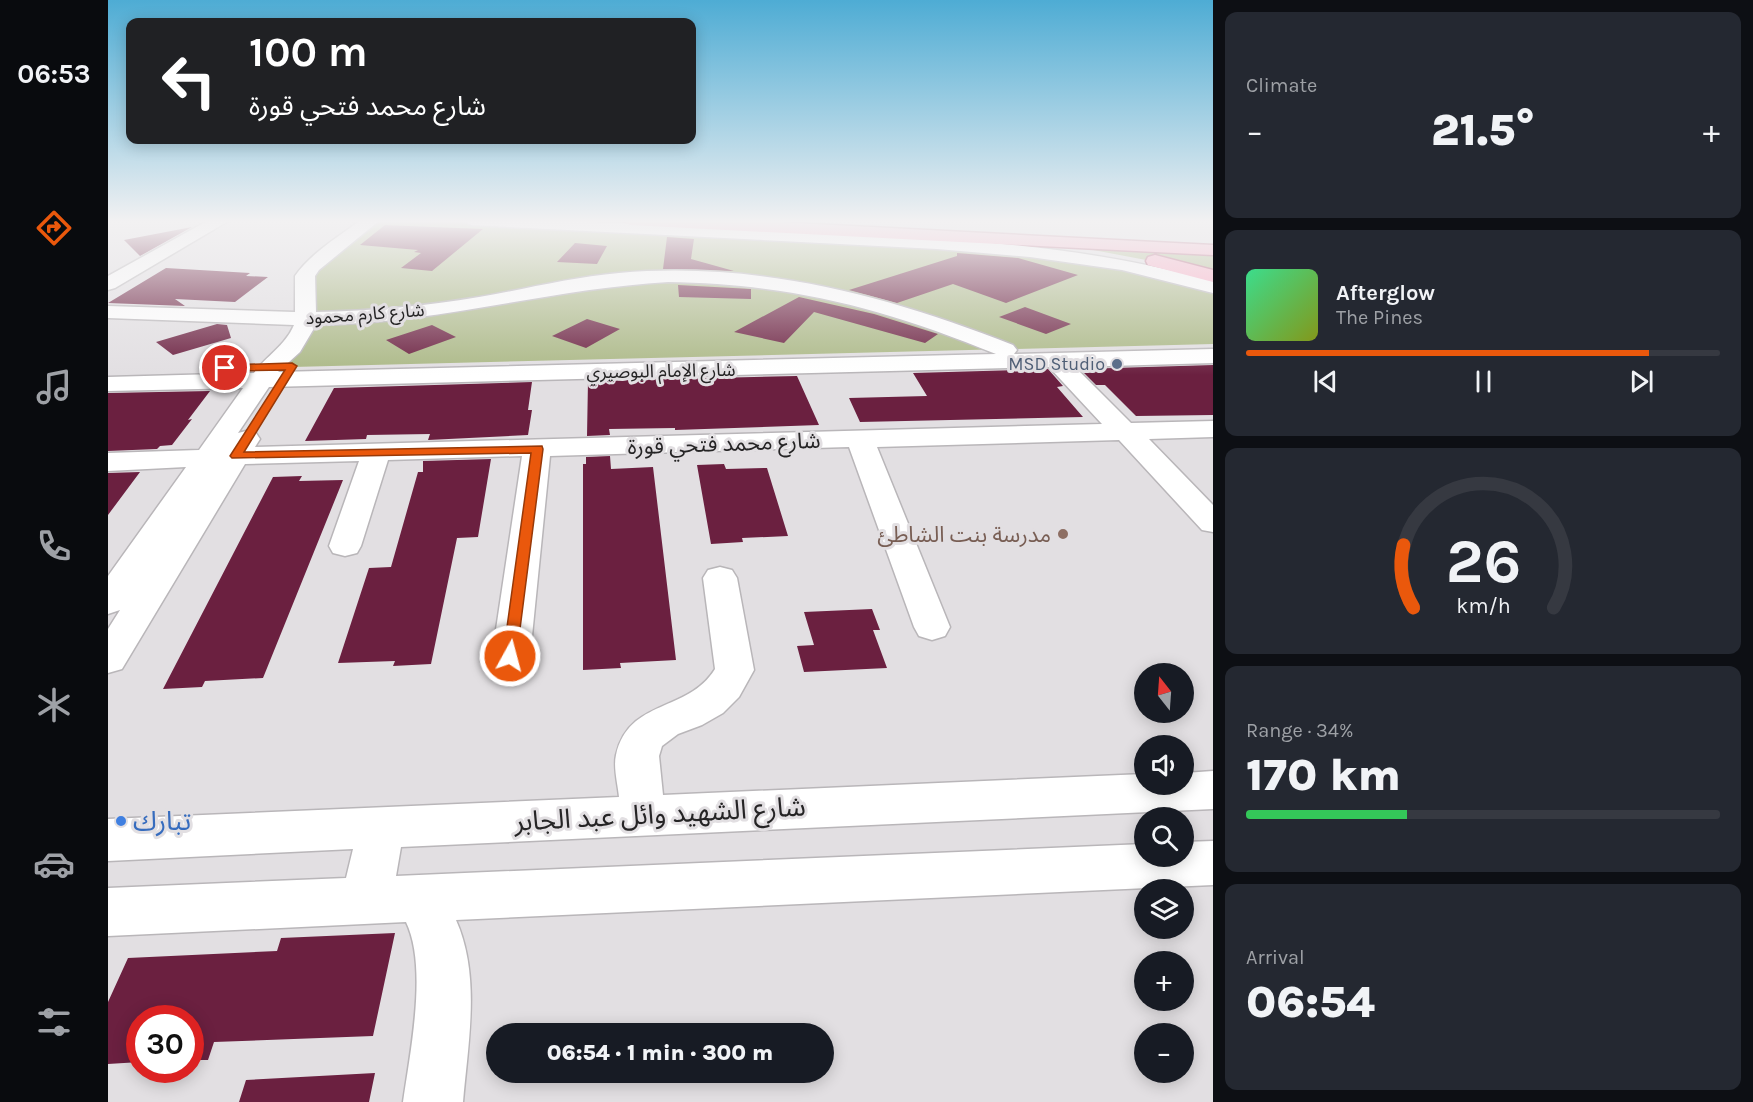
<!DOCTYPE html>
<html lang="en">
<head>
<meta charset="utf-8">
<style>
  body { margin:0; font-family:Karla,"Noto Sans Arabic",sans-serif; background:#242831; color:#f1f3f6; height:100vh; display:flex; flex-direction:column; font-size:22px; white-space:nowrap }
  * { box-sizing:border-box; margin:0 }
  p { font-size:20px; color:#9ea1a6 }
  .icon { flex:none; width:33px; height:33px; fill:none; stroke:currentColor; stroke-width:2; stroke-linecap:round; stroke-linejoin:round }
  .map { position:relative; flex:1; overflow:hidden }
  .panel { display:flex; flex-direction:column; gap:12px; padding:12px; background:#0d0f14; width:540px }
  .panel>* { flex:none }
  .hud { position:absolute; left:18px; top:18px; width:570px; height:126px; border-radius:12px; box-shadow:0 3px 15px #0003; background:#202124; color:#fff; overflow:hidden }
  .needle { width:39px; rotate:343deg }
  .tools { position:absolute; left:1026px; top:663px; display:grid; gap:12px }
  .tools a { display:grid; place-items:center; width:60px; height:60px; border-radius:50%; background:#171b24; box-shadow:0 3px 15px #0003; font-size:30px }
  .speed { position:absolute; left:18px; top:1005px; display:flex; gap:12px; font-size:30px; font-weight:700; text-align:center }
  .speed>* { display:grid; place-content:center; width:78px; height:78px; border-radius:50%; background:#171b24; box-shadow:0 3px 15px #0003; line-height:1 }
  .speed .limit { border:9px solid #d22; background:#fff; color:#111 }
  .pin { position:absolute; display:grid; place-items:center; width:51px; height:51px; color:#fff; margin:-26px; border:3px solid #fff; border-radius:50%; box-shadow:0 2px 6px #0007 }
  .me { position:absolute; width:66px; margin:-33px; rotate:7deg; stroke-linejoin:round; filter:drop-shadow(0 0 4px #0008) }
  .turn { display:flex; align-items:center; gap:21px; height:126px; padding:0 24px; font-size:27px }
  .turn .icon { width:78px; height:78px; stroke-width:2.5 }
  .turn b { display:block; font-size:42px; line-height:51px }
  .big { font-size:45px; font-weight:800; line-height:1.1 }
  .panel .card { flex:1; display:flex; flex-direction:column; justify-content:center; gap:9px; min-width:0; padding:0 21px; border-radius:12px; background:#242831 }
  .panel .dial { align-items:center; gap:0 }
  .dial svg { height:156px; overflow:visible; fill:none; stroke:#363941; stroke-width:7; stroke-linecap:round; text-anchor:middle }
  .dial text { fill:#f1f3f6; stroke:none }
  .song { display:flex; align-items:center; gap:18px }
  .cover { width:72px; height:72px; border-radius:9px; background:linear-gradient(135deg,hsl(150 70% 55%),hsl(70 70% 35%)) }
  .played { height:6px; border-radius:3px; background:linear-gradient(90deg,#ea580c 85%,#363941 85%) }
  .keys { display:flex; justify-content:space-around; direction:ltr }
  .heat { display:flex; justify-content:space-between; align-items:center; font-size:33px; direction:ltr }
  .charge { height:9px; border-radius:4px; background:linear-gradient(90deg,#34c759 34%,#363941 0) }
  .trip { position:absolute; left:378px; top:1023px; width:348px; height:60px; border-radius:30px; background:#171b24; box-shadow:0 3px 15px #0003; font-weight:800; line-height:60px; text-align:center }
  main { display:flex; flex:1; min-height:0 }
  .menu { display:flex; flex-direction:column; width:108px; justify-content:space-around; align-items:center; background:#090b0e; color:#9ea1a6 }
  .menu .icon { width:42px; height:42px }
  .menu .selected { color:#ea580c }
  .menu b { font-size:27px; color:#f1f3f6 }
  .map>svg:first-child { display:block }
  .green { fill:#acb987 }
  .building { fill:#6b2040 }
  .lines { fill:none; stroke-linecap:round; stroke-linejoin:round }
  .minor-casing { stroke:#b9b6b9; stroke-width:3 }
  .major-casing { stroke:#b05672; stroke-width:3 }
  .minor { fill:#fff; fill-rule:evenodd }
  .major { fill:#fdaac4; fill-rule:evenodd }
  .route { fill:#ea580c; stroke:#983908; stroke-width:1.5 }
  .service-dot { fill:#5c6f8a; stroke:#e2dfe2; stroke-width:2 }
  .education-dot { fill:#8d6e63; stroke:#e2dfe2; stroke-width:2 }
  .shop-dot { fill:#3f7fe0; stroke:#e2dfe2; stroke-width:2 }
  .labels { text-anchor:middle; stroke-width:6; stroke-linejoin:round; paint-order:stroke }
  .far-street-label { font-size:18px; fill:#252425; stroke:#e2dfe2 }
  .far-service-label { font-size:18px; fill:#4e5e75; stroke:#e2dfe2; text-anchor:end }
  .street-label { font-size:22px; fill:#252425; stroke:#e2dfe2 }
  .education-label { font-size:22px; fill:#785e54; stroke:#e2dfe2; text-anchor:end }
  .near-street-label { font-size:27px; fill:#252425; stroke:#e2dfe2 }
  .near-shop-label { font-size:27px; fill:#366cbe; stroke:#e2dfe2; text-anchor:start }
</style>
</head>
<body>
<main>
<nav class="menu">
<b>06:53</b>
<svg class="icon selected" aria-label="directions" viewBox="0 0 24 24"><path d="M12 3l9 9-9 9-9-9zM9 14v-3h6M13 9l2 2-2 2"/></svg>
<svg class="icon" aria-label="music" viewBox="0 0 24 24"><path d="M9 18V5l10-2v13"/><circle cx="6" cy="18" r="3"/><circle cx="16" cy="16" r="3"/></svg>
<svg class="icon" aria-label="phone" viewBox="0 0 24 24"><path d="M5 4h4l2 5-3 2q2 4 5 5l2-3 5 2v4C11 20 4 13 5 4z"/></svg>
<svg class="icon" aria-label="climate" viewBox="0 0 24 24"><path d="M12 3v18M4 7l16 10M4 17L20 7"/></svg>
<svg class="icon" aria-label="car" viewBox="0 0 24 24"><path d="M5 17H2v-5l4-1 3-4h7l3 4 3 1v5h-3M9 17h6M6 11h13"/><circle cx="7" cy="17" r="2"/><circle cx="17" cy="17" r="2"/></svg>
<svg class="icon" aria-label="filters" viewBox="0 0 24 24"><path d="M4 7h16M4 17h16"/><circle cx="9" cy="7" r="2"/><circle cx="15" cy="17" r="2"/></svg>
</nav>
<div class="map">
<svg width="1105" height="1102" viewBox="0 0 1105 1102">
  <rect width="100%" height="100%" fill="#e2dfe2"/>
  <path class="green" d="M264,220H363L945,253L1105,287V344L184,367L177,356L196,329L197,276Z
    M964,246L1105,250V276L1054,263Z"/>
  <path class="building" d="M277,225L349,228L375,229L324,271L293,268L313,253L306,252L310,250L252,245Z
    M84,227L32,256L16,240Z
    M559,237L586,239L583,259L626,271L555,269Z
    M467,243L499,246L489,264L449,262Z
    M849,253L910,258L970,275L898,303L845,284L789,303L741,290L849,256Z
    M58,268L142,273L138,276L160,277L127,302L67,299L77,306L0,303Z
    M570,285L643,289V299L571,297Z
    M691,297L766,314L830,334L817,343L706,312L676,343L626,332Z
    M917,307L963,324L938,334L891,317Z
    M479,319L512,329L478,348L444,336Z
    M109,324L119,325L123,338L65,355L48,342Z
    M324,325L348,337L301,354L278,340Z
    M1105,365V415L1028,416L997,385H988L972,369Z
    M940,369L955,386L949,387L975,417L752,422L741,398L819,396L805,373Z
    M689,376L711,425L567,430V428L501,429L502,435L479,436L480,381Z
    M424,382L420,410H424L420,435L320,440L322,434L259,435L258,439L197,441L226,388Z
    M102,391L80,420L84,419L64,445L52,446L49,449L0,451V393Z
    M502,456L503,469L545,467L568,660L512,663L513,668L475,670V464H478V457Z
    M383,459L370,537L349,538L323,664L285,666L287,661L230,663L261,568L283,567L310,472H315V461Z
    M616,464L618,469L659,468L680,536L634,538L635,542L603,544L589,465Z
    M32,472L0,515V473Z
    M194,476L191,481L235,480L155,678L97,681L94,687L55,689L165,477Z
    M764,609L772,630H765L779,668L696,672L689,646L706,645L696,612Z
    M287,933L265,1036L106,1042L100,1060H82V1018H32V1062L0,1064V1002L20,958L169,951L173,938Z
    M267,1073L261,1102H131L138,1080Z"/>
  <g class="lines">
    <defs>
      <path id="minor" d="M101,220H122L7,288L0,290V276Z
        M253,220H272L211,270L207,276L208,312C263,311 318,306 371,297C418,289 464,277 511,273C648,261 779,295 905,345L909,350L906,354L1105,349V363L967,367L1023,423L1105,421V437L1041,439L1105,505V532L1094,530L1011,440L769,447L842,627L837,636L824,640L811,636L806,627L741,447L442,456L422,656L416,666L403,670L390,666L384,656L414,456L280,460L253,546L249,553L237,556L225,553L221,546L251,461L137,464L14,669L0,673V629L12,610L0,614V576L78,467L0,471V453L91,450L135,388L0,391V377L146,373C158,356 177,346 186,325L0,318V306L187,312V276C203,253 230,237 253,220ZM560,282C683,284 775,308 888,354L170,372L192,352L208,325C327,324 441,289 560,282ZM941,367L994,424L147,447L152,439L148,433L138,431L130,433L161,387Z
        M355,220C470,220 585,226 700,232C837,238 972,244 1105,281V293L1014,270L922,257L829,249L363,225Z
        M612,567L624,570L629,578L646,670L631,697L615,713L594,725L570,734L554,746L551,756L555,795L1036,774V784H1076V773L1105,771V809L293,847L288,876L1036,844V856H1076V842L1105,841V885L348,920C373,976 360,1043 355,1102H295C302,1053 320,967 298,922L0,936V888L238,878L245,849L0,861V819L511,797C510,785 505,767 508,755C521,698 580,713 607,669L595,578L600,570Z"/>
      <path id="major" d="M514,220H629L1105,245V255L522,225Z
        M1047,255L1105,270V282L1040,265L1038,261L1040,257Z"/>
    </defs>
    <use href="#minor" class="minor-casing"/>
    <use href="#major" class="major-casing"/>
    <use href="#minor" class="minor"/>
    <use href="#major" class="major"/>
  </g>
  <linearGradient id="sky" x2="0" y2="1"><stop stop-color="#4eacd4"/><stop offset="0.59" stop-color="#f2f1f2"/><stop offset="1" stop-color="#f2f1f2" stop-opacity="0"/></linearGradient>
  <rect width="1105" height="375" fill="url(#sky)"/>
  <path class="route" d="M184,363L189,366L136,452L434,446L435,449L408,660H397L395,656L423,453L124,458L122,456L177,370L117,371L112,368L117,365Z"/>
  <circle class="service-dot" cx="1009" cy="364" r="6"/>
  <circle class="education-dot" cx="955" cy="534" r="6"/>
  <circle class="shop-dot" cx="13" cy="821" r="6"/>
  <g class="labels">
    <g class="far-street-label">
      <text transform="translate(257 314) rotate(-4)" y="6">شارع كارم محمود</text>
      <text transform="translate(553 371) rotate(-1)" y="6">شارع الإمام البوصيري</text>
    </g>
    <g class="far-service-label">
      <text x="997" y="370">MSD Studio</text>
    </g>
    <g class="street-label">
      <text transform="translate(616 443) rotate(-2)" y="8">شارع محمد فتحي قورة</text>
    </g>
    <g class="education-label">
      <text x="943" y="542">مدرسة بنت الشاطئ</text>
    </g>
    <g class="near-street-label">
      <text transform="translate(552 814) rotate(-3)" y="9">شارع الشهيد وائل عبد الجابر</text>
    </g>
    <g class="near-shop-label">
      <text x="25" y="830">تبارك</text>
    </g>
  </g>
</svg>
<div class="tools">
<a><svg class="needle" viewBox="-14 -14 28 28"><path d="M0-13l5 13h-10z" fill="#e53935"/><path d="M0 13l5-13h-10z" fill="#9ea1a6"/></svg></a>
<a><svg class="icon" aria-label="sound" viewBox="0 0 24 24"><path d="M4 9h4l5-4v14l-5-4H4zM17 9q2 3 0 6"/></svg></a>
<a><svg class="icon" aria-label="search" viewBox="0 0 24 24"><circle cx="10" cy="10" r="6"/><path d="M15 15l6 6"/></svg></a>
<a><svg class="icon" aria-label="layers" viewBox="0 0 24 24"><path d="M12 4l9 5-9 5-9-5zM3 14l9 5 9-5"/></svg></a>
<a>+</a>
<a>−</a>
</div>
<div class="speed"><div class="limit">30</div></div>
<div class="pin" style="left:117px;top:368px;background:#d93025"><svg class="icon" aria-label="arrive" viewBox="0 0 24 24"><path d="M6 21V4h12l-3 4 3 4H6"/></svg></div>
<svg class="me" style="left:402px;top:656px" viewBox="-20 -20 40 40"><circle r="17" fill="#ea580c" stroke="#fff" stroke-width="3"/><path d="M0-11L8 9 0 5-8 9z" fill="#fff"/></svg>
<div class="trip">06:54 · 1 min · 300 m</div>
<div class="hud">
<div class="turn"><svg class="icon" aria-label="left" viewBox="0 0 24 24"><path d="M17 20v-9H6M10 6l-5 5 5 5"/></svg><div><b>100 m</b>شارع محمد فتحي قورة</div></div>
</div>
</div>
<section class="panel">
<div class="card"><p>Climate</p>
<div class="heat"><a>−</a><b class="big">21.5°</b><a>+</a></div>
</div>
<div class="card">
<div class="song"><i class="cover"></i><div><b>Afterglow</b><p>The Pines</p></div></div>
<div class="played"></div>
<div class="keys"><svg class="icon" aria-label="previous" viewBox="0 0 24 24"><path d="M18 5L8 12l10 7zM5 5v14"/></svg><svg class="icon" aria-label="pause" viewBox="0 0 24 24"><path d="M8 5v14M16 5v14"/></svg><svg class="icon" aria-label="next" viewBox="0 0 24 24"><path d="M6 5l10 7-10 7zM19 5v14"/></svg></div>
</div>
<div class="card dial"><svg viewBox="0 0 100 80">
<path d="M14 69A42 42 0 1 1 86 69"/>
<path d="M14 69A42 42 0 0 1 9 37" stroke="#ea580c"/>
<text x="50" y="56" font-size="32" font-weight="700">26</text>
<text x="50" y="72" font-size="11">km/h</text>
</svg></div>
<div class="card"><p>Range · 34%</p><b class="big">170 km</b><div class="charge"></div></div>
<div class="card"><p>Arrival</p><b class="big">06:54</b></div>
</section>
</main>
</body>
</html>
